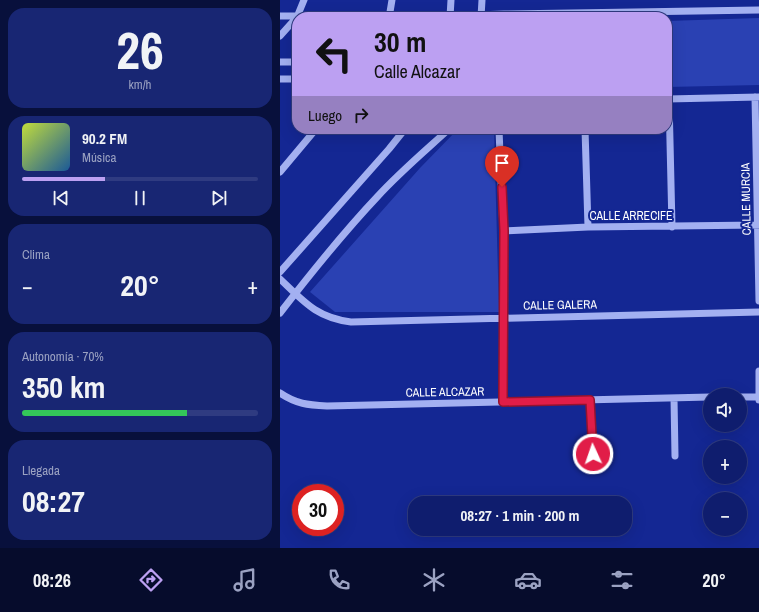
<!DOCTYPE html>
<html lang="es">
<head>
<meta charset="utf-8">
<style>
  body { margin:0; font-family:"Archivo Narrow",sans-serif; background:#182673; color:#f1f3f6; height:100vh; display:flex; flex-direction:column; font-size:15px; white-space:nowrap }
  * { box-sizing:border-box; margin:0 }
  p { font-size:13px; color:#9ba2c2 }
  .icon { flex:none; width:22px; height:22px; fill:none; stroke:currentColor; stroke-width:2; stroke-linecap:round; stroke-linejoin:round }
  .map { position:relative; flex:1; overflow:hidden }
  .drawer { display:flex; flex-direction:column; gap:8px; padding:8px; background:#08103c; width:280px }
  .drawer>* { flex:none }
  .guide { position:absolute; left:12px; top:12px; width:380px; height:122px; border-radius:16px; box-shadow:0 4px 16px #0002,0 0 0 1px #2f3b81; background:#bca0f2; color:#111; overflow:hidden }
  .tools { position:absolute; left:423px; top:388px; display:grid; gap:8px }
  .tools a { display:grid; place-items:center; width:44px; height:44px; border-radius:50%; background:#0f1d6e; box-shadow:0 4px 16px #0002,0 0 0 1px #2f3b81; font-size:20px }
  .speed { position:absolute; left:12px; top:484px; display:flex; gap:8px; font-size:20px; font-weight:700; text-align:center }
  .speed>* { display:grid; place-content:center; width:52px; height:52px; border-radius:50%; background:#0f1d6e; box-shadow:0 4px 16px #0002,0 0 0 1px #2f3b81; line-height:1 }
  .speed .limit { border:6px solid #d22; background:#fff; color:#111 }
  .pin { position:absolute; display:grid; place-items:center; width:34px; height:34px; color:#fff; margin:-41px -17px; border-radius:50% 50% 50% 0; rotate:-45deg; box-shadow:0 0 4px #0007 }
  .pin .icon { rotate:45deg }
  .me { position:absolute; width:44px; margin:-22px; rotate:357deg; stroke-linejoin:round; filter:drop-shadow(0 0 3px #0008) }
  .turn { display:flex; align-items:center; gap:14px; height:84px; padding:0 16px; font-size:18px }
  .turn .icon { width:52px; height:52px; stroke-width:2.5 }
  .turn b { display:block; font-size:28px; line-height:34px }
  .then { display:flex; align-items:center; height:38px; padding:0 16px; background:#0003; gap:8px; font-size:15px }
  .big { font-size:30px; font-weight:800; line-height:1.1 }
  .drawer .tile { flex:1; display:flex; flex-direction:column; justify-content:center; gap:6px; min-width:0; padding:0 14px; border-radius:16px; background:#182673 }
  .drawer .dial { align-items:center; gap:0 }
  .dial b { font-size:52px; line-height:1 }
  .song { display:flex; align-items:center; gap:12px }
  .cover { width:48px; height:48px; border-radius:6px; background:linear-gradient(135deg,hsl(70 70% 55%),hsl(210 70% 35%)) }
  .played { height:4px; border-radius:2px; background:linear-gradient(90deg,#bca0f2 35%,#2f3b81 35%) }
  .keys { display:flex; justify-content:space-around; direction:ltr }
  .heat { display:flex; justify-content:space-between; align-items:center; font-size:22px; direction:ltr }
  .charge { height:6px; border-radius:3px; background:linear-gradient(90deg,#34c759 70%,#2f3b81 0) }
  .trip { position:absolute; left:128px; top:496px; width:224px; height:40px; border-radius:16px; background:#0f1d6e; box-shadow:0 4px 16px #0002,0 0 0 1px #2f3b81; font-weight:800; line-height:40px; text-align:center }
  .tab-bar { display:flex; height:64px; justify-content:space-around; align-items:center; background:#060c2c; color:#9ba2c2 }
  .tab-bar .icon { width:28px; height:28px }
  .tab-bar .on { color:#bca0f2 }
  .tab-bar b { font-size:18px; color:#f1f3f6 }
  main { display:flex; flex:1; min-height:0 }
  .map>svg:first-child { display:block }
  .green { fill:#2a41b3 }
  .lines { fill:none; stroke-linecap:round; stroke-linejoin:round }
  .minor { stroke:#a3b0f1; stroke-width:7 }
  .route-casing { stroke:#92132f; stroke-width:10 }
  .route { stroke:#e11d48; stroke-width:7 }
  .labels { text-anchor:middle; stroke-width:4; stroke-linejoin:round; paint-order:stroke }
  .street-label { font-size:12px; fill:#fff; stroke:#142793 }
</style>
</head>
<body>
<main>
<section class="drawer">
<div class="tile dial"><b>26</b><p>km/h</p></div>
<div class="tile">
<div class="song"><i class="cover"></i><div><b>90.2 FM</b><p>Música</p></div></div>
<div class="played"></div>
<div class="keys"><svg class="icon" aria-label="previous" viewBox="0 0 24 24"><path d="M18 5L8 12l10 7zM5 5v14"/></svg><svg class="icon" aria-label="pause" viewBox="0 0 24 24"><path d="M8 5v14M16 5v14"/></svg><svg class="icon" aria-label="next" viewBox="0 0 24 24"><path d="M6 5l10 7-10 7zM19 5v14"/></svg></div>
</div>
<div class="tile"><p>Clima</p>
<div class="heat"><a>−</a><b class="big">20°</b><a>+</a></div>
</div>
<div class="tile"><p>Autonomía · 70%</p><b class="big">350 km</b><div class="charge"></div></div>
<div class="tile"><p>Llegada</p><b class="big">08:27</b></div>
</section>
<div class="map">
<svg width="479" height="548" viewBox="0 0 479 548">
  <rect width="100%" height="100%" fill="#142793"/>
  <path class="green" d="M479,18V85L387,87V21Z
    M178,129H214L219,312H55L30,292L140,168Z"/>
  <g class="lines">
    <path class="minor" d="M110,12L112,0
      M0,16H18
      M170,16L224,14L479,10
      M17,17L24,0
      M170,17L171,0
      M201,17L202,0
      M0,36L17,17
      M0,62H17
      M0,79H17
      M475,97L479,301
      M387,99L479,97
      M389,99L392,227
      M219,129L223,231V402
      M305,129L308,227
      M0,172L36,129
      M223,231L308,227L479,225
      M0,272L109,149L125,129
      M0,279C24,302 37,318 71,322L479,312
      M0,313C31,273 63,233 98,196C120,172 145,151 169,129
      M479,371V400
      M0,393C16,404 28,405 47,406L430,397
      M460,397H479
      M394,398L395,456
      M310,400L314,467"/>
  </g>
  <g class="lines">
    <defs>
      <path id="route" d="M222,187L224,231L223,402L310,400L313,454"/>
    </defs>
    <use href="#route" class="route-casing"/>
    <use href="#route" class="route"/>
  </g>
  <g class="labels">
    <g class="street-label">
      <text transform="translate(466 199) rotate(-91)" y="4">CALLE MURCIA</text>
      <text x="351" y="220">CALLE ARRECIFE</text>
      <text transform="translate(280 305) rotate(-1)" y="4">CALLE GALERA</text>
      <text transform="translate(165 392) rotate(-1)" y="4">CALLE ALCAZAR</text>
    </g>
  </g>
</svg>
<div class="tools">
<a><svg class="icon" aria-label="sound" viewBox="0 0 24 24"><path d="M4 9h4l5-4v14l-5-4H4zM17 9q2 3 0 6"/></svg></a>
<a>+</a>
<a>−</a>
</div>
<div class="speed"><div class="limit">30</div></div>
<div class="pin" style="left:222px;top:187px;background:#d93025"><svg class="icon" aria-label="arrive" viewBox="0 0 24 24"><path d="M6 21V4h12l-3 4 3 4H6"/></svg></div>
<svg class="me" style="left:313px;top:454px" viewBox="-20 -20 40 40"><circle r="17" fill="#e11d48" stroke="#fff" stroke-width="3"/><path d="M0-11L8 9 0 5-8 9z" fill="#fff"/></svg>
<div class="trip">08:27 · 1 min · 200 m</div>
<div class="guide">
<div class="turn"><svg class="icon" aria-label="left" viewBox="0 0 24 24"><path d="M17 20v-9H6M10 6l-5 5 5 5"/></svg><div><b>30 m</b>Calle Alcazar</div></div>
<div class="then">Luego<svg class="icon" aria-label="right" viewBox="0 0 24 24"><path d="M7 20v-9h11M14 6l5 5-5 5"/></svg></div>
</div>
</div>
</main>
<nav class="tab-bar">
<b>08:26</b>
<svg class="icon on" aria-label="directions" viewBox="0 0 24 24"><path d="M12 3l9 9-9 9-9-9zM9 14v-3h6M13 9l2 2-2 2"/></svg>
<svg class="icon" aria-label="music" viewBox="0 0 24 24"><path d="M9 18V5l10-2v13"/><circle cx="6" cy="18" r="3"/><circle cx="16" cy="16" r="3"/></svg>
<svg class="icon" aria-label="phone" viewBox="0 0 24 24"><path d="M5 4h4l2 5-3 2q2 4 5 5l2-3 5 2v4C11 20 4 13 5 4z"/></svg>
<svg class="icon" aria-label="climate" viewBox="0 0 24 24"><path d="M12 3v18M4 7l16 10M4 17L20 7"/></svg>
<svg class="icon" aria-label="car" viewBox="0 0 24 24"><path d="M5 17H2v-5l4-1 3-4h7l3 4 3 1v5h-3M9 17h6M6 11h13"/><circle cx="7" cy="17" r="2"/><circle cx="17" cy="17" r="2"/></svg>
<svg class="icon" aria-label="filters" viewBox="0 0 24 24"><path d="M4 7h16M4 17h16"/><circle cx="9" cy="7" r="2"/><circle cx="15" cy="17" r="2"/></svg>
<b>20°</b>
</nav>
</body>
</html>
